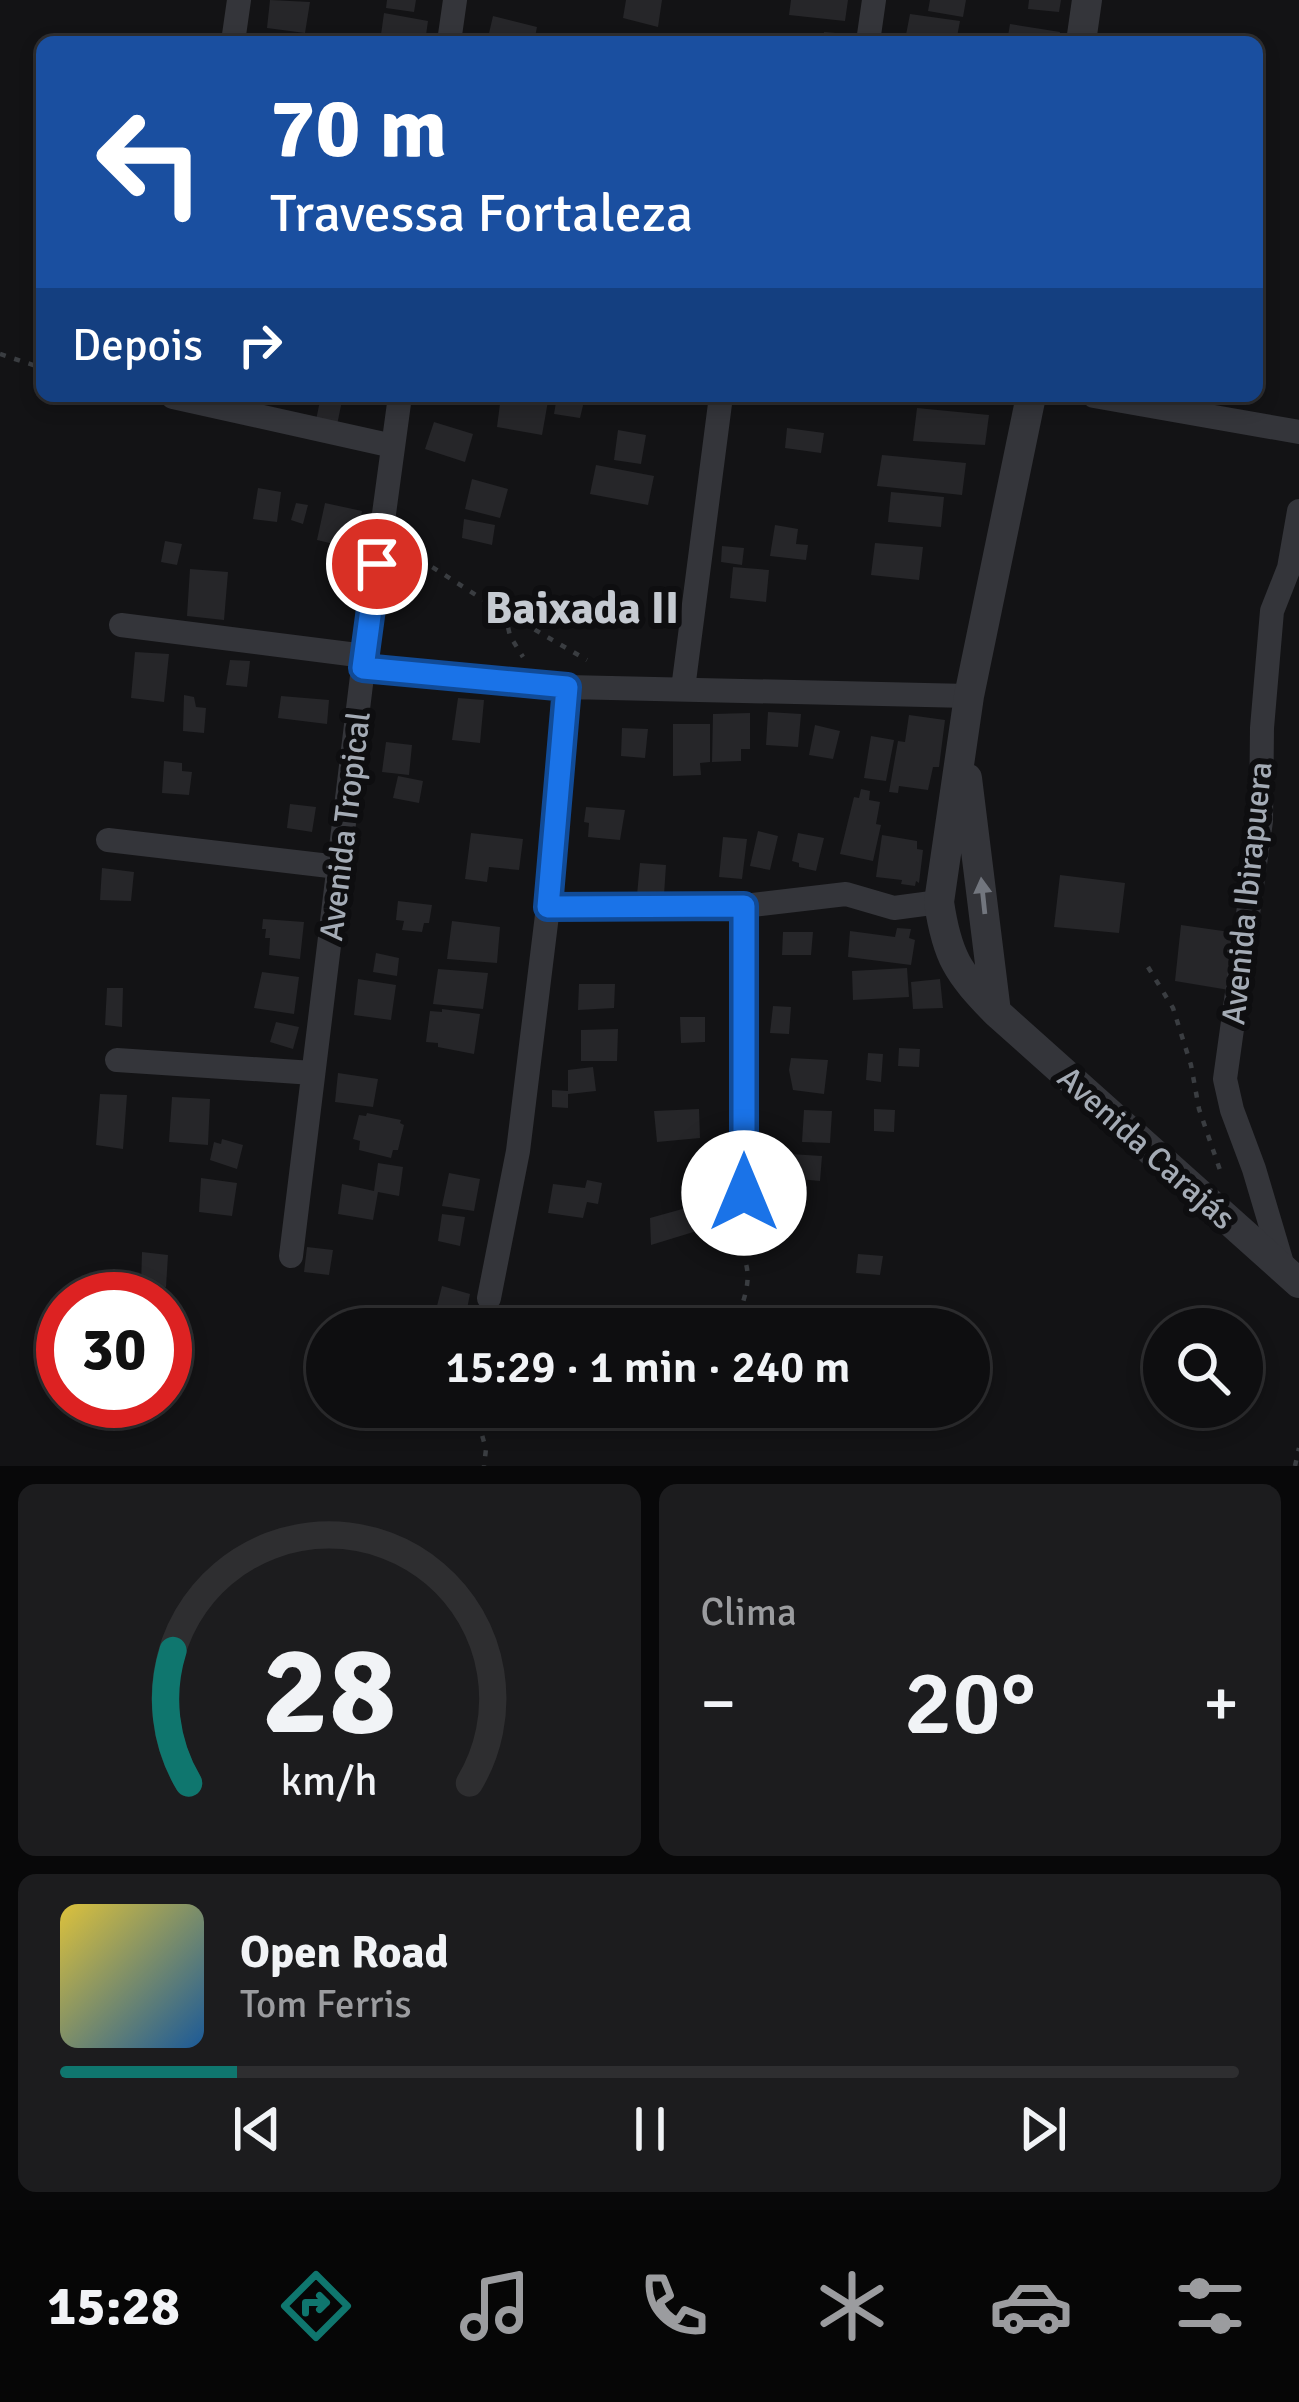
<!DOCTYPE html>
<html lang="pt">
<head>
<meta charset="utf-8">
<style>
  body { margin:0; font-family:Signika,sans-serif; background:#1c1c1e; color:#f1f3f6; height:100vh; display:flex; flex-direction:column; font-size:45px; white-space:nowrap }
  * { box-sizing:border-box; margin:0 }
  p { font-size:39px; color:#9b9c9f }
  .icon { flex:none; width:66px; height:66px; fill:none; stroke:currentColor; stroke-width:2; stroke-linecap:round; stroke-linejoin:round }
  .map { position:relative; height:1466px; overflow:hidden }
  .drawer { display:flex; flex-direction:column; gap:18px; padding:18px; background:#080809; flex:1 }
  .drawer>* { flex:none }
  .hud { position:absolute; left:36px; top:36px; width:1227px; height:366px; border-radius:18px; box-shadow:0 6px 18px #0003,0 0 0 3px #2e2e30; background:#1a4fa0; color:#fff; overflow:hidden }
  .tools { position:absolute; left:1143px; top:1308px; display:grid; gap:24px }
  .tools a { display:grid; place-items:center; width:120px; height:120px; border-radius:50%; background:#0e0e10; box-shadow:0 6px 18px #0003,0 0 0 3px #2e2e30; font-size:60px }
  .speed { position:absolute; left:36px; top:1272px; display:flex; gap:24px; font-size:60px; font-weight:700; text-align:center }
  .speed>* { display:grid; place-content:center; width:156px; height:156px; border-radius:50%; background:#0e0e10; box-shadow:0 6px 18px #0003,0 0 0 3px #2e2e30; line-height:1 }
  .speed .limit { border:18px solid #d22; background:#fff; color:#111 }
  .pin { position:absolute; display:grid; place-items:center; width:102px; height:102px; color:#fff; margin:-51px; border:6px solid #fff; border-radius:50%; box-shadow:0 3px 12px #0007 }
  .me { position:absolute; width:132px; margin:-66px; rotate:0deg; stroke-linejoin:round; filter:drop-shadow(0 0 9px #0008) }
  .turn { display:flex; align-items:center; gap:42px; height:252px; padding:0 36px; font-size:54px }
  .turn .icon { width:156px; height:156px; stroke-width:2.5 }
  .turn b { display:block; font-size:84px; line-height:102px }
  .then { display:flex; align-items:center; height:114px; padding:0 36px; background:#0003; gap:24px; font-size:45px }
  .big { font-size:90px; font-weight:600; line-height:1.1 }
  .drawer .widget { flex:1; display:flex; flex-direction:column; justify-content:center; gap:18px; min-width:0; padding:0 42px; border-radius:18px; background:#1c1c1e }
  .drawer .dial { align-items:center; gap:0 }
  .dial svg { height:312px; overflow:visible; fill:none; stroke:#2e2e30; stroke-width:7; stroke-linecap:round; text-anchor:middle }
  .dial text { fill:#f1f3f6; stroke:none }
  .song { display:flex; align-items:center; gap:36px }
  .cover { width:144px; height:144px; border-radius:18px; background:linear-gradient(135deg,hsl(50 70% 55%),hsl(210 70% 35%)) }
  .played { height:12px; border-radius:6px; background:linear-gradient(90deg,#0f766e 15%,#2e2e30 15%) }
  .keys { display:flex; justify-content:space-around; direction:ltr }
  .heat { display:flex; justify-content:space-between; align-items:center; font-size:66px; direction:ltr }
  .drawer .tiles { flex:1; display:grid; gap:18px; grid-template-columns:1fr 1fr }
  .widget:last-child { grid-column:span 2 }
  .trip { position:absolute; left:306px; top:1308px; width:684px; height:120px; border-radius:60px; background:#0e0e10; box-shadow:0 6px 18px #0003,0 0 0 3px #2e2e30; font-weight:600; line-height:120px; text-align:center }
  .menu { display:flex; height:192px; justify-content:space-around; align-items:center; background:#060606; color:#9b9c9f }
  .menu .icon { width:84px; height:84px }
  .menu .selected { color:#0f766e }
  .menu b { font-size:54px; color:#f1f3f6 }
  .map>svg:first-child { display:block }
  .building { fill:#262629 }
  .lines { fill:none; stroke-linecap:round; stroke-linejoin:round }
  .path { stroke:#3a3d41; stroke-width:4.5; stroke-dasharray:6 9; stroke-linecap:butt }
  .minor { stroke:#34353a; stroke-width:24 }
  .tertiary { stroke:#34353a; stroke-width:30 }
  .oneway { fill:#72767e }
  .route-casing { stroke:#114b97; stroke-width:30 }
  .route { stroke:#1a73e8; stroke-width:21 }
  .labels { text-anchor:middle; stroke-width:12; stroke-linejoin:round; paint-order:stroke }
  .street-label { font-size:33px; fill:#a4abb5; stroke:#0e0e10 }
  .district-label { font-size:45px; font-weight:bold; fill:#c5cad1; stroke:#0e0e10 }
</style>
</head>
<body>
<div class="map">
<svg width="1299" height="1466" viewBox="0 0 1299 1466">
  <rect width="100%" height="100%" fill="#131315"/>
  <path class="building" d="M270,0L310,2L305,33L267,28Z
    M387,0H416L414,12L386,8Z
    M626,0H662L658,27L623,18Z
    M791,0H848L845,21L789,15Z
    M930,0H966L963,17L928,11Z
    M1029,0H1061L1059,12L1028,9Z
    M384,13L428,21L425,42H380Z
    M910,14L960,21L956,42L905,40Z
    M493,16L537,27L534,42H487Z
    M1010,24L1060,32L1058,42H1007Z
    M824,32L848,34L847,42H823Z
    M321,396H343L337,425L316,420Z
    M501,396L548,401L542,435L497,427Z
    M557,396L585,397L580,418L554,414Z
    M917,408L989,415L985,445L913,441Z
    M434,422L473,434L465,462L425,449Z
    M787,428L824,433L821,453L785,448Z
    M618,430L646,435L641,464L614,460Z
    M882,455L966,463L962,495L877,486Z
    M596,465L654,476L648,505L590,494Z
    M472,479L508,489L500,518L465,509Z
    M258,488L281,492L277,522L253,519Z
    M891,492L944,497L941,527L888,522Z
    M296,503L308,505L303,524L291,520Z
    M325,503L362,511L355,549L317,540Z
    M464,519L495,525L492,545L462,538Z
    M775,525L798,529L796,544L808,545L806,560L770,556Z
    M165,541L182,544L177,565L161,562Z
    M875,543L923,547L919,580L871,575Z
    M722,546L744,548L742,565L721,562Z
    M733,567L769,570L766,602L730,598Z
    M190,569L228,572L224,620L187,616Z
    M135,652L169,654L164,702L131,698Z
    M230,660L250,661L247,687L226,685Z
    M184,695L194,697L196,707L206,708L204,733L183,731Z
    M281,696L329,700L327,724L278,718Z
    M458,698L484,700L480,743L452,740Z
    M768,712L801,714L798,747L766,745Z
    M750,713V749H741V761L712,762L713,714Z
    M909,715L945,720L939,767H933L928,790L899,786L898,793L889,792L898,741L905,742Z
    M673,724H710V762L700,763L701,775L673,776Z
    M815,725L840,731L833,759L809,755Z
    M622,728L648,729L645,758L621,756Z
    M871,736L894,740L886,781L864,778Z
    M386,742L412,745L409,775L382,772Z
    M164,761L182,763V771L192,772L189,795L162,793Z
    M398,776L423,781L419,803L393,798Z
    M861,789L870,791L869,800L880,802L876,824L881,825L873,861L840,854L854,797L859,798Z
    M290,804L316,807L312,832L287,828Z
    M586,807L625,810L620,840L588,837L589,823L584,822Z
    M758,831L778,836L770,870L750,866Z
    M471,833L523,839L519,870L489,867L487,882L465,879Z
    M798,833L824,838L816,871L799,867V863L792,861Z
    M882,835L917,841V849L923,850L919,883L916,881L915,886L901,884L902,880L876,877Z
    M723,837L747,839L742,879L719,877Z
    M640,863L666,865L664,895H637Z
    M102,868L134,872L131,901L100,900Z
    M1060,875L1125,883L1119,933L1054,927Z
    M398,901L432,905L429,923H424L422,932L402,930L404,921L396,920Z
    M263,919L304,922L300,959L269,955L270,938H265L266,929H262Z
    M452,921L500,927L497,963L447,959Z
    M1181,925L1237,933L1229,990L1175,981Z
    M897,928L911,929L909,938L915,940L911,965L848,957L850,931L895,937Z
    M783,932H813L811,955H782Z
    M376,953L399,958L397,976L373,972Z
    M907,968L909,997L853,1000L852,971Z
    M438,969L488,973L483,1009L433,1004Z
    M262,972L299,977L294,1014L254,1008Z
    M358,979L396,985L391,1020L354,1015Z
    M940,979L943,1008L913,1009L911,982Z
    M579,984H615L614,1008L578,1010Z
    M107,988H123L122,1027L105,1025Z
    M773,1006L791,1007L789,1034L770,1033Z
    M442,1009L480,1014L474,1054L438,1047V1043L426,1042L430,1011L442,1012Z
    M680,1017H705V1042L681,1043Z
    M276,1022L299,1027L293,1049L270,1042Z
    M618,1029L617,1061H581V1030Z
    M899,1048L920,1049L919,1067L898,1066Z
    M868,1053L883,1054L881,1082L866,1080Z
    M791,1058L828,1060L824,1094L793,1090L789,1070Z
    M593,1067L596,1091L568,1094V1091V1108L552,1107V1090L568,1091V1070Z
    M338,1073L378,1079L373,1107L335,1102Z
    M100,1094L127,1095L123,1149L96,1145Z
    M172,1097L210,1099L208,1145L169,1142Z
    M699,1109L700,1138L657,1142L654,1111Z
    M874,1109L895,1110L894,1132L874,1131Z
    M804,1110L832,1111L830,1143L802,1142Z
    M367,1113L401,1120L400,1123L404,1125L398,1150H393L391,1158L359,1150L360,1141L353,1139L359,1115L366,1116Z
    M222,1139L243,1145L237,1169L210,1160L214,1142L221,1144Z
    M790,1154L822,1156L820,1181L788,1178Z
    M378,1163L403,1167L399,1196L378,1192L373,1220L338,1214L342,1184L374,1191Z
    M449,1173L480,1179L474,1211L442,1206Z
    M201,1178L237,1183L232,1216L199,1212Z
    M587,1180L602,1183L598,1204L587,1202L583,1218L548,1213L553,1184L585,1188Z
    M722,1198L726,1222L651,1245L650,1218Z
    M442,1214L465,1217L460,1246L438,1241Z
    M307,1247L333,1250L329,1275L304,1272Z
    M142,1252L168,1255L166,1287L141,1285Z
    M858,1254L883,1256L880,1275L856,1273Z
    M442,1286L470,1294L466,1314L437,1306Z"/>
  <g class="lines">
    <path class="path" d="M0,354L42,368
      M407,551L487,602L587,660
      M505,613L510,636L523,657
      M1148,967L1173,1008L1191,1065L1199,1109L1221,1173
      M734,1329C740,1308 752,1286 746,1264
      M474,1407L486,1449L484,1466
      M731,1407V1408
      M1295,1466L1299,1448"/>
    <path class="minor" d="M233,42L239,0
      M449,42L455,0
      M868,42L874,0
      M1094,396L1299,432
      M173,397L393,446
      M121,625L365,656
      M363,668L567,687L969,696
      M683,689L721,396
      M108,840L338,867
      M744,906V1241
      M548,907L744,906L846,894L894,908L939,902
      M117,1060L313,1073
      M291,1256L363,668L400,396
      M1284,1270L1254,1169L1232,1110L1225,1079L1261,821L1262,728L1272,611L1289,568L1299,511
      M489,1298L518,1151L548,907L567,687"/>
    <path class="tertiary" d="M1081,42L1087,0
      M1031,396L969,696L939,902C947,957 958,973 996,1012L1299,1283
      M967,778L996,1012"/>
  </g>
  <defs><path id="oneway-solid" d="M-6-.8H1V-3.2L6.5 0L1 3.2V.8H-6Z" transform="scale(3)"/></defs>
  <use class="oneway" href="#oneway-solid" transform="translate(983 896) rotate(-96)"/>
  <g class="lines">
    <defs>
      <path id="route" d="M377,564L363,668L567,687L548,907L744,906V1193"/>
    </defs>
    <use href="#route" class="route-casing"/>
    <use href="#route" class="route"/>
  </g>
  <g class="labels">
    <g class="street-label">
      <text transform="translate(344 826) rotate(-83)" y="12">Avenida Tropical</text>
      <text transform="translate(1246 893) rotate(-84)" y="12">Avenida Ibirapuera</text>
      <text transform="translate(1147 1147) rotate(42)" y="12">Avenida Carajás</text>
    </g>
    <g class="district-label">
      <text x="582" y="623">Baixada II</text>
    </g>
  </g>
</svg>
<div class="tools">
<a><svg class="icon" aria-label="search" viewBox="0 0 24 24"><circle cx="10" cy="10" r="6"/><path d="M15 15l6 6"/></svg></a>
</div>
<div class="speed"><div class="limit">30</div></div>
<div class="pin" style="left:377px;top:564px;background:#d93025"><svg class="icon" aria-label="arrive" viewBox="0 0 24 24"><path d="M6 21V4h12l-3 4 3 4H6"/></svg></div>
<svg class="me" style="left:744px;top:1193px" viewBox="-20 -20 40 40"><circle r="19" fill="#fff"/><path d="M0-13L10 11 0 6-10 11z" fill="#1a73e8"/></svg>
<div class="trip">15:29 · 1 min · 240 m</div>
<div class="hud">
<div class="turn"><svg class="icon" aria-label="left" viewBox="0 0 24 24"><path d="M17 20v-9H6M10 6l-5 5 5 5"/></svg><div><b>70 m</b>Travessa Fortaleza</div></div>
<div class="then">Depois<svg class="icon" aria-label="right" viewBox="0 0 24 24"><path d="M7 20v-9h11M14 6l5 5-5 5"/></svg></div>
</div>
</div>
<section class="drawer">
<div class="tiles">
<div class="widget dial"><svg viewBox="0 0 100 80">
<path d="M14 69A42 42 0 1 1 86 69"/>
<path d="M14 69A42 42 0 0 1 10 35" stroke="#0f766e"/>
<text x="50" y="56" font-size="32" font-weight="700">28</text>
<text x="50" y="72" font-size="11">km/h</text>
</svg></div>
<div class="widget"><p>Clima</p>
<div class="heat"><a>−</a><b class="big">20°</b><a>+</a></div>
</div>
<div class="widget">
<div class="song"><i class="cover"></i><div><b>Open Road</b><p>Tom Ferris</p></div></div>
<div class="played"></div>
<div class="keys"><svg class="icon" aria-label="previous" viewBox="0 0 24 24"><path d="M18 5L8 12l10 7zM5 5v14"/></svg><svg class="icon" aria-label="pause" viewBox="0 0 24 24"><path d="M8 5v14M16 5v14"/></svg><svg class="icon" aria-label="next" viewBox="0 0 24 24"><path d="M6 5l10 7-10 7zM19 5v14"/></svg></div>
</div>
</div>
</section>
<nav class="menu">
<b>15:28</b>
<svg class="icon selected" aria-label="directions" viewBox="0 0 24 24"><path d="M12 3l9 9-9 9-9-9zM9 14v-3h6M13 9l2 2-2 2"/></svg>
<svg class="icon" aria-label="music" viewBox="0 0 24 24"><path d="M9 18V5l10-2v13"/><circle cx="6" cy="18" r="3"/><circle cx="16" cy="16" r="3"/></svg>
<svg class="icon" aria-label="phone" viewBox="0 0 24 24"><path d="M5 4h4l2 5-3 2q2 4 5 5l2-3 5 2v4C11 20 4 13 5 4z"/></svg>
<svg class="icon" aria-label="climate" viewBox="0 0 24 24"><path d="M12 3v18M4 7l16 10M4 17L20 7"/></svg>
<svg class="icon" aria-label="car" viewBox="0 0 24 24"><path d="M5 17H2v-5l4-1 3-4h7l3 4 3 1v5h-3M9 17h6M6 11h13"/><circle cx="7" cy="17" r="2"/><circle cx="17" cy="17" r="2"/></svg>
<svg class="icon" aria-label="filters" viewBox="0 0 24 24"><path d="M4 7h16M4 17h16"/><circle cx="9" cy="7" r="2"/><circle cx="15" cy="17" r="2"/></svg>
</nav>
</body>
</html>
